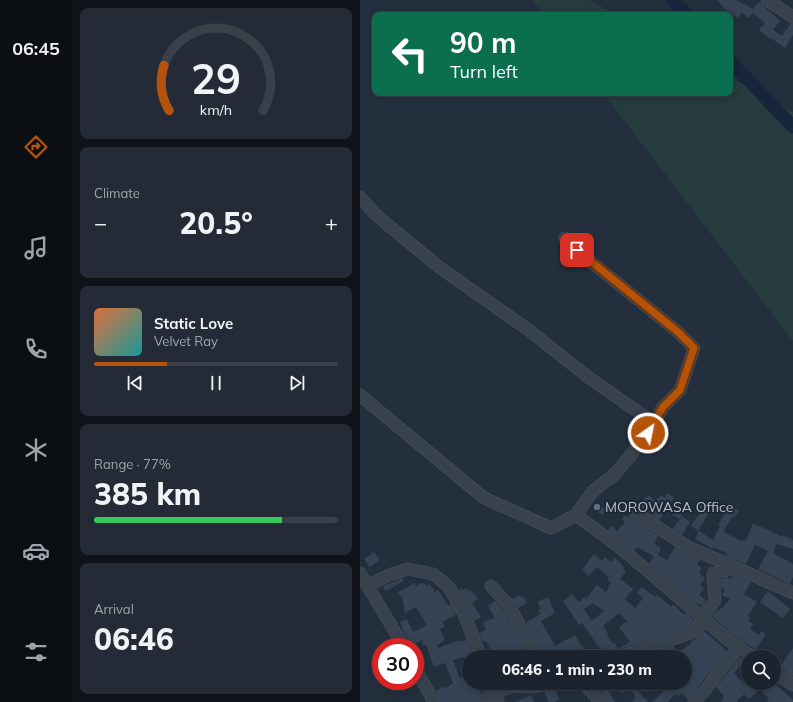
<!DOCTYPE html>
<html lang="en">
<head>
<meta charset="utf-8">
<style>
  body { margin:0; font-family:Mulish,sans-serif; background:#242b36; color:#f1f3f6; height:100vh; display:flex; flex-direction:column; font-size:15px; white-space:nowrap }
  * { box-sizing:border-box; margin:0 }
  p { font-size:13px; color:#a0a4aa }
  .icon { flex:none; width:22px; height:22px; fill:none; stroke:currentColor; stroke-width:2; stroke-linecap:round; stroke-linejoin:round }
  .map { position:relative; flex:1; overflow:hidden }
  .details { display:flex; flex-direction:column; gap:8px; padding:8px; background:#0f1319; width:288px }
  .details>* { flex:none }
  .banner { position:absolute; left:12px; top:12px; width:361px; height:84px; border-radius:8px; box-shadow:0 2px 10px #0003,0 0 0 1px #39404a; background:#0b6e4f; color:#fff; overflow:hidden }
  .buttons { position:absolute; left:381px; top:650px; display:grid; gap:8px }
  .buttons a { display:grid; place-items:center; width:40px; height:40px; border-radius:50%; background:#1b232e; box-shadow:0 2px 10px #0003,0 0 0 1px #39404a; font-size:20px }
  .speed { position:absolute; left:12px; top:638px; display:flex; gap:8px; font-size:20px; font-weight:700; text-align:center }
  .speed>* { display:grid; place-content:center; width:52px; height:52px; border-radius:50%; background:#1b232e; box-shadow:0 2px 10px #0003,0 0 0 1px #39404a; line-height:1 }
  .speed .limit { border:6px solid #d22; background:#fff; color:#111 }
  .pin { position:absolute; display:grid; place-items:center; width:34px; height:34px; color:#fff; margin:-17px; border-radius:8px; box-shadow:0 2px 6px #0006 }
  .me { position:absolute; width:44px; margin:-22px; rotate:33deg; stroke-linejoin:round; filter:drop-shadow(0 0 3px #0008) }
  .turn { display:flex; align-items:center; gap:14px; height:84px; padding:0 12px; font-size:18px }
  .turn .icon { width:52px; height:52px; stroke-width:2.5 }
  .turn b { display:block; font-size:28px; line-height:34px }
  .big { font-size:30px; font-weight:800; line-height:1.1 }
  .details .tile { flex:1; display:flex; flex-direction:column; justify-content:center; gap:6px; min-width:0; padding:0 14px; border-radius:8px; background:#242b36 }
  .details .dial { align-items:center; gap:0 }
  .dial svg { height:104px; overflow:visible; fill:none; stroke:#39404a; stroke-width:7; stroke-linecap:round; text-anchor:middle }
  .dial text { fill:#f1f3f6; stroke:none }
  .song { display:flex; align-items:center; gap:12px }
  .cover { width:48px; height:48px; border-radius:6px; background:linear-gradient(135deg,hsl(20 70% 55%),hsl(180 70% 35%)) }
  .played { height:4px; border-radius:2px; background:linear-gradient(90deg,#b45309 30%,#39404a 30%) }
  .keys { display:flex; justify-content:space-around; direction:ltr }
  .heat { display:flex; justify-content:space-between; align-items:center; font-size:22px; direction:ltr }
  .charge { height:6px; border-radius:3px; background:linear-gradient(90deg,#34c759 77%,#39404a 0) }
  .trip { position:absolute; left:102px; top:650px; width:230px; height:40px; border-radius:20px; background:#1b232e; box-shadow:0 2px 10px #0003,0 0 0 1px #39404a; font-weight:800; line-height:40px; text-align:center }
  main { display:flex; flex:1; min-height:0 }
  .tab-bar { display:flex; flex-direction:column; width:72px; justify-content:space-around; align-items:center; background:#0b0e12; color:#a0a4aa }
  .tab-bar .icon { width:28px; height:28px }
  .tab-bar .selected { color:#b45309 }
  .tab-bar b { font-size:18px; color:#f1f3f6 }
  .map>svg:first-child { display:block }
  .green { fill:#263c3f }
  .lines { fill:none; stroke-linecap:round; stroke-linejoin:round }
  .river { stroke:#17263c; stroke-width:13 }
  .building { fill:#364354; fill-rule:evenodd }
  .minor-casing { stroke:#414a57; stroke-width:13 }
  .minor { stroke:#38414e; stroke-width:11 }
  .route-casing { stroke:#753606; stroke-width:10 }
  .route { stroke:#b45309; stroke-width:7 }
  .service-dot { fill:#5c6f8a; stroke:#1d2633; stroke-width:1.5 }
  .labels { text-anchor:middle; stroke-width:4; stroke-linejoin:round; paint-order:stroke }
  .poi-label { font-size:14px; fill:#b4bcc9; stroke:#1d2633; text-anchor:start }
</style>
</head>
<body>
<main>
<nav class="tab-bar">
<b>06:45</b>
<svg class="icon selected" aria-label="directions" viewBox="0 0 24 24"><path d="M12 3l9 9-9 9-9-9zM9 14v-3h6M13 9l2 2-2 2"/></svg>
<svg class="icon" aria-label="music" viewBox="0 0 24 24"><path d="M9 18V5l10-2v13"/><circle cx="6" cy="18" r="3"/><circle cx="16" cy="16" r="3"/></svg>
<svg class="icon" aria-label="phone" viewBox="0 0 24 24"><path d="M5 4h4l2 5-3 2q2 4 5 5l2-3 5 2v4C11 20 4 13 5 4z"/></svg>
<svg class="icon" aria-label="climate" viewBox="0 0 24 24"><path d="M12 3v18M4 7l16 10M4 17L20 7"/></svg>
<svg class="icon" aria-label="car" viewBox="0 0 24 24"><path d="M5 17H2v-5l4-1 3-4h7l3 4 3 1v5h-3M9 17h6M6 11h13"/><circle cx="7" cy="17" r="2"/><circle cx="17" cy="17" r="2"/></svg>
<svg class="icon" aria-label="filters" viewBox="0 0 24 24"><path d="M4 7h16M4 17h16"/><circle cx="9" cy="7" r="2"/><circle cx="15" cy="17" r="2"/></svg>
</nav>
<section class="details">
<div class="tile dial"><svg viewBox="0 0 100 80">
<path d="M14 69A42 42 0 1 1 86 69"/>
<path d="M14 69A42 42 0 0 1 10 34" stroke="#b45309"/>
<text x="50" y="56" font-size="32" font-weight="700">29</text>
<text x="50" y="72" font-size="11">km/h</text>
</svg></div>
<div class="tile"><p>Climate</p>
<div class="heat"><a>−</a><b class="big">20.5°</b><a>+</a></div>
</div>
<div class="tile">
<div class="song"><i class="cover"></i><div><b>Static Love</b><p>Velvet Ray</p></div></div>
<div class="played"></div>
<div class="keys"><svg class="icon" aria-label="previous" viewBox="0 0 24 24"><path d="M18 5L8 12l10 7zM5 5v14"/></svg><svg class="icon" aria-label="pause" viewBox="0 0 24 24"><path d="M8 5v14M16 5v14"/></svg><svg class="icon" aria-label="next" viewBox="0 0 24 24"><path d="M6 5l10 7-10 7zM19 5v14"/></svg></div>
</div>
<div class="tile"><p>Range · 77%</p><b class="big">385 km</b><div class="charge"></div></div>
<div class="tile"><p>Arrival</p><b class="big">06:46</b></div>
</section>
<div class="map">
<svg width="433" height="702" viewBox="0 0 433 702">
  <rect width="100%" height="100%" fill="#242f3e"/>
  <path class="green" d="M172,0H229L257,15H184Z
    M370,77L433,112V341L243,93H370Z"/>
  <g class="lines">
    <path class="river" d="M312,0L327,15
      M370,61L433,127"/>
  </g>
  <path class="building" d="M357,0H376L393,9L399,2L420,21L413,30L422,36L431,23L433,24V35L425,48L411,38L410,39L399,30L405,23L393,13L388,18L382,12L378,18L365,9Z
    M308,493L314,498L309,505L322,514L319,519L306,510L299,520L278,504L289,495L294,501L302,495L304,498Z
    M236,503L246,510L243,515L232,508Z
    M341,503L351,508L346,518L338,531L331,526L340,513L337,511Z
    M372,505L379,511L374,517L373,516L363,532L382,541L383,540L386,541L393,523L422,537V535L433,540V549L417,544L413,553L433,564V577L430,584L398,569L408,551L405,549L395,545L386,564L366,556L367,553L354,547L353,549L335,539L339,531L353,540L360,526L358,525L369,507V508Z
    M265,515L268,517L270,515L278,523L298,536L294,544L301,548L298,555L307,560L315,547L340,560L337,564L342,568L339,573L345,578L340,585L344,588L339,595L346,600L342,606L333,601L289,563L294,556L277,547L274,551L248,530L251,526L257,531L265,522L262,519Z
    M322,516L330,522L322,535L313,529Z
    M14,552L20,560L10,567L4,559Z
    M234,554L242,561L245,557L251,562L255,558L263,566V568L266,571L260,579L273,589L265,599L275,608L283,598L277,593L282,587L295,597L297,595L309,605L312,606L313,604L324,615L326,613L334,621L333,623L327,627L257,650L254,653L252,657L246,648L243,650L241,647L239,648L222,623L219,625L203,601L212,594L219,602L224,597L226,599L237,585L246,592L251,583L247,579L249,577L237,567L229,576L222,570ZM233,603L244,611L232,621L224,609ZM259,613L267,621L259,627L270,642L258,649L255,643L253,644L247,635L248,634L243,626Z
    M374,574L391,582L384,594L397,602L388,616L390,618L388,621L393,624L390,629L399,635L401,631L406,634L396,650L371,633L352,616L357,610L358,611L361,608H362L370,599L362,595L365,590L361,588L360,579L367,577L370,579Z
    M42,578L44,581L25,591L23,586Z
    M55,583L56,586L61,583L66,584L67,586L70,584L75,592L78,590L88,606L91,604L96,612L97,614L82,622L85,626L80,629L85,640L77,645L78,648L100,640L101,642L107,640L113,657H109V668L105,657L93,660L100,678L109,674V683H123L125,688L120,690L121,693L114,698L113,702H81L76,691L82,687L84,689L93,683L85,663L74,667L66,645L63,646L62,640L51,646L46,636L40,622L47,619L53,632L67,625L56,607L45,613L43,600L38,592Z
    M95,584L99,590L101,588L103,590L107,588L109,591L111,590L118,599L112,603L121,617L114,621L108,605Z
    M408,591L430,609L423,618L400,602Z
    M158,596H159L161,597L163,596L167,603L159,608L152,599Z
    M188,597L195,613L181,621L195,646L215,635L222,647L223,646L228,657H183L166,623L180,614L178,610L181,609L177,602Z
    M135,601L144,611L166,652L157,657H128L127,654L132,652L126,641L123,642L119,633L126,630L123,622L135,618L128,606Z
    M344,631L367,651L328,699L322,693L318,697L316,694L307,702H292L304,691L297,683H325V657H311L310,651L298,656V657H281L314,646L317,653L331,644L330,643Z
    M433,648V677L420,667Z
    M380,657L386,662V664L384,668L380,666L374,673L384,683H414L433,700V702H407L409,699L400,689L389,699L384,694L376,702H361L364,696L356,687Z
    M261,683H277L273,686L288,702H271L275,699L274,697L275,696L270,688L262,693L257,685Z
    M195,688L199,700L194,702H189L184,692Z
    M248,689L255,702H248L246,698L241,692Z
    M171,695L174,702H155Z"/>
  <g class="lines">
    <defs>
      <path id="minor" d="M407,0L433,17
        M0,197L16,215L79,267L170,331L228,377L294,423
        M205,238L225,257L318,332L334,348L320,390L303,407L294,423L271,455L254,475L233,491L216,515L258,546L295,577L367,639L393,657
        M0,395L124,498L191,528L216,515
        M273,509L282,517L328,547L372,566
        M0,573L44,647
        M7,586L29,575L48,569L73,574L88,586L102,609L121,657
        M131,586L150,607L176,657
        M259,657L330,633L339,627L342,617L355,601L353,573L368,570L372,566L433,593
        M55,668L74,702
        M414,672L433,685
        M131,683L138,702
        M223,683L241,702
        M120,702L134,693L153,686L174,687L190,683
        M334,702L346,689L357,674L374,653L375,644"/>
    </defs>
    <use href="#minor" class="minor-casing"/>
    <use href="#minor" class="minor"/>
  </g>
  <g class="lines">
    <defs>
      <path id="route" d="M217,250L318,332L334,348L320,390L303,407L288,433"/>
    </defs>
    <use href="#route" class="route-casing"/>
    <use href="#route" class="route"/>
  </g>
  <circle class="service-dot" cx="237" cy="507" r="4"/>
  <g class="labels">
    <g class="poi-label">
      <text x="245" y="512">MOROWASA Office</text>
    </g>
  </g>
</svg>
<div class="buttons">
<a><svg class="icon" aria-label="search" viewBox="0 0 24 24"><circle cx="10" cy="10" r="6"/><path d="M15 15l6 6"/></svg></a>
</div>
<div class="speed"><div class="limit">30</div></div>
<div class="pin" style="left:217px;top:250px;background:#d93025"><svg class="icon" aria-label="arrive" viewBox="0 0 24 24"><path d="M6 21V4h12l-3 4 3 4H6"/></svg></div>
<svg class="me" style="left:288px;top:433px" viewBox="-20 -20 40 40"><circle r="17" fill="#b45309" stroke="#fff" stroke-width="3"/><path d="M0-11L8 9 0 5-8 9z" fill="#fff"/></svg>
<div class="trip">06:46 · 1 min · 230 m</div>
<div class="banner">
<div class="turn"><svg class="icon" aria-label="left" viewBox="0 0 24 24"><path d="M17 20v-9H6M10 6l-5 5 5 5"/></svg><div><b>90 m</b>Turn left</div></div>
</div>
</div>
</main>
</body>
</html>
